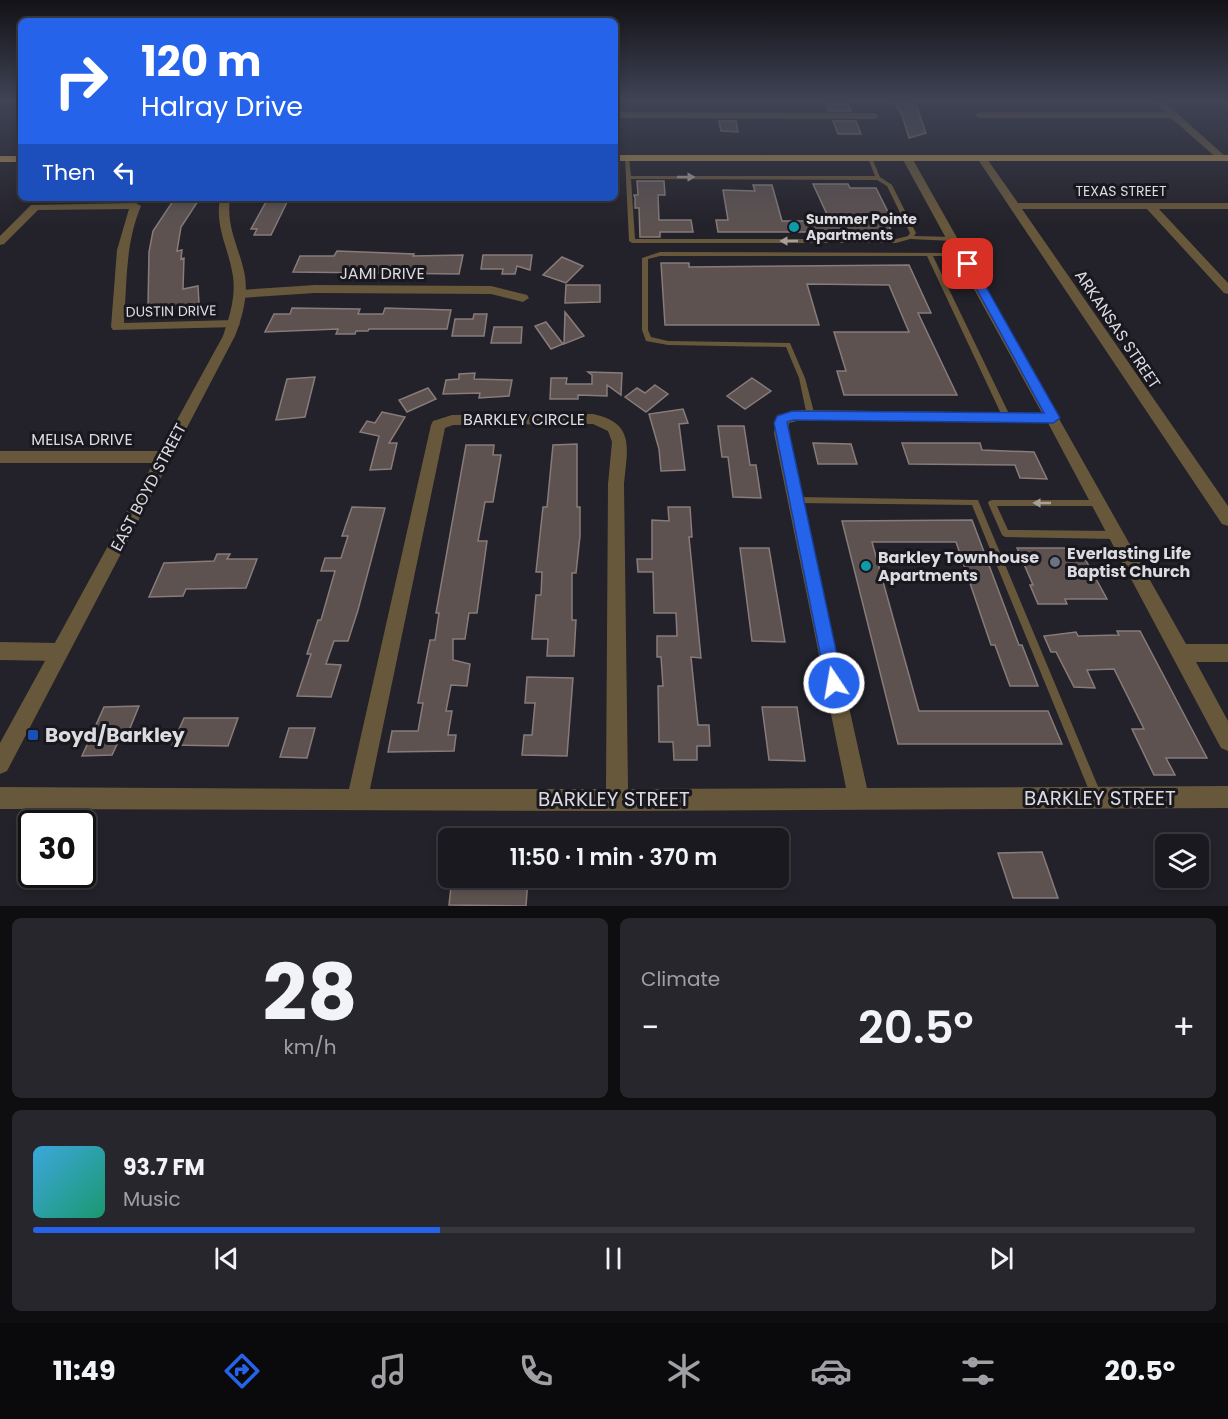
<!DOCTYPE html>
<html lang="en">
<head>
<meta charset="utf-8">
<style>
  body { margin:0; font-family:Poppins,sans-serif; background:#27262c; color:#f1f3f6; height:100vh; display:flex; flex-direction:column; font-size:22px; white-space:nowrap }
  * { box-sizing:border-box; margin:0 }
  p { font-size:20px; color:#9fa0a4 }
  .icon { flex:none; width:33px; height:33px; fill:none; stroke:currentColor; stroke-width:2; stroke-linecap:round; stroke-linejoin:round }
  .map { position:relative; height:906px; overflow:hidden }
  .side { display:flex; flex-direction:column; gap:12px; padding:12px; background:#0e0e11; flex:1 }
  .side>* { flex:none }
  .guide { position:absolute; left:18px; top:18px; width:600px; height:183px; border-radius:9px; box-shadow:0 3px 9px #0003,0 0 0 2px #38383d; background:#2563eb; color:#fff; overflow:hidden }
  .tools { position:absolute; left:1155px; top:834px; display:grid; gap:12px }
  .tools a { display:grid; place-items:center; width:54px; height:54px; border-radius:9px; background:#1a191f; box-shadow:0 3px 9px #0003,0 0 0 2px #38383d; font-size:30px }
  .speed { position:absolute; left:18px; top:810px; display:flex; gap:12px; font-size:30px; font-weight:700; text-align:center }
  .speed>* { display:grid; place-content:center; width:78px; height:78px; border-radius:50%; background:#1a191f; box-shadow:0 3px 9px #0003,0 0 0 2px #38383d; line-height:1 }
  .speed .limit { border:3px solid #111; border-radius:9px; background:#fff; color:#111 }
  .pin { position:absolute; display:grid; place-items:center; width:51px; height:51px; color:#fff; margin:-26px; border-radius:12px; box-shadow:0 3px 9px #0006 }
  .me { position:absolute; width:66px; margin:-33px; rotate:348deg; stroke-linejoin:round; filter:drop-shadow(0 0 4px #0008) }
  .turn { display:flex; align-items:center; gap:21px; height:126px; padding:0 24px; font-size:27px }
  .turn .icon { width:78px; height:78px; stroke-width:2.5 }
  .turn b { display:block; font-size:42px; line-height:51px }
  .then { display:flex; align-items:center; height:57px; padding:0 24px; background:#0003; gap:12px; font-size:22px }
  .big { font-size:45px; font-weight:600; line-height:1.1 }
  .side .tile { flex:1; display:flex; flex-direction:column; justify-content:center; gap:9px; min-width:0; padding:0 21px; border-radius:9px; background:#27262c }
  .side .dial { align-items:center; gap:0 }
  .dial b { font-size:78px; line-height:1 }
  .song { display:flex; align-items:center; gap:18px }
  .cover { width:72px; height:72px; border-radius:9px; background:linear-gradient(135deg,hsl(200 70% 55%),hsl(160 70% 35%)) }
  .played { height:6px; border-radius:3px; background:linear-gradient(90deg,#2563eb 35%,#38383d 35%) }
  .keys { display:flex; justify-content:space-around; direction:ltr }
  .heat { display:flex; justify-content:space-between; align-items:center; font-size:33px; direction:ltr }
  .side .tiles { flex:1; display:grid; gap:12px; grid-template-columns:1fr 1fr }
  .tile:last-child { grid-column:span 2 }
  .trip { position:absolute; left:438px; top:828px; width:351px; height:60px; border-radius:9px; background:#1a191f; box-shadow:0 3px 9px #0003,0 0 0 2px #38383d; font-weight:600; line-height:60px; text-align:center }
  .dock { display:flex; height:96px; justify-content:space-around; align-items:center; background:#0a0a0c; color:#9fa0a4 }
  .dock .icon { width:42px; height:42px }
  .dock .on { color:#2563eb }
  .dock b { font-size:27px; color:#f1f3f6 }
  .map>svg:first-child { display:block }
  .building { fill:#5d5250; stroke:#877c79; stroke-width:1.5 }
  .lines { fill:none; stroke-linecap:round; stroke-linejoin:round }
  .service { fill:#68583b; fill-rule:evenodd }
  .minor { fill:#68583b; fill-rule:evenodd }
  .tertiary { fill:#68583b; fill-rule:evenodd }
  .primary { fill:#ae8c4e; fill-rule:evenodd }
  .oneway { fill:#a8a096 }
  .route { fill:#2563eb; stroke:#184099; stroke-width:1.5 }
  .culture-dot { fill:#0f9aa8; stroke:#19181f; stroke-width:2 }
  .worship-dot { fill:#6b7280; stroke:#19181f; stroke-width:2 }
  .transit-dot { fill:#1a4fb4; stroke:#19181f; stroke-width:2 }
  .labels { text-anchor:middle; stroke-width:6; stroke-linejoin:round; paint-order:stroke }
  .far-street-label { font-size:14px; fill:#dcdbe0; stroke:#19181f }
  .far-poi-label { font-size:14px; font-weight:bold; fill:#dcdbe0; stroke:#19181f; text-anchor:start }
  .street-label { font-size:16px; fill:#dcdbe0; stroke:#19181f }
  .poi-label { font-size:16px; font-weight:bold; fill:#dcdbe0; stroke:#19181f; text-anchor:start }
  .near-poi-label { font-size:20px; font-weight:bold; fill:#dcdbe0; stroke:#19181f; text-anchor:start }
  .near-street-label { font-size:20px; fill:#dcdbe0; stroke:#19181f }
</style>
</head>
<body>
<div class="map">
<svg width="1228" height="906" viewBox="0 0 1228 906">
  <rect width="100%" height="100%" fill="#232129"/>
  <path class="building" d="M826,101L847,102L851,111H829Z
    M893,101H909L912,105H916L926,133L909,138L902,115Z
    M719,121H736L738,132L721,131Z
    M833,121H856L861,134H838Z
    M637,181H664L665,195H658L659,220H691L693,232H660V237H640L639,208H635V198L634,195H638Z
    M813,184H848L850,188H876L890,216H884L892,232H718L716,220H728L723,190L755,191L753,185H772L782,221H830Z
    M175,198H200L181,227L177,251L182,250L181,259L184,258L183,289L198,286L199,303L159,312V304L148,307L149,252L153,231Z
    M267,200H288L271,235H254L257,229H251Z
    M337,251L414,254L413,256L463,255L459,274L293,272L300,256H334Z
    M483,255H532L530,270L517,266L515,274H502L503,269H481Z
    M562,257L583,266L566,283L543,275Z
    M661,263H689V267L909,265L931,313H918L957,395H844L837,371H846L834,332H909L889,285L807,284L819,325H665Z
    M566,285H600V302L565,303Z
    M292,308L360,309L358,314H383L385,308L451,310L447,329H369L368,331H356L355,334H336L338,329L265,332L274,314H290Z
    M565,312L584,336L564,344Z
    M474,314H487L484,336H452L455,319H473Z
    M546,322L563,344L551,349L535,326Z
    M494,327H522L521,343H491Z
    M588,372L622,373L621,395L607,385V396L578,395V399H550L551,378H567L566,384H592V375Z
    M475,373L474,379L512,380L509,396L479,398L480,393L443,394L446,380L459,379V374Z
    M315,377L305,417L276,420L287,379Z
    M752,378L771,391L745,409L727,396Z
    M655,385L668,394L646,412L625,397L637,388L645,393Z
    M428,388L436,399L407,412L399,400Z
    M683,409L688,423L679,424L685,470L661,471L659,449L649,414Z
    M382,412L405,417L389,443H397L391,469L370,470L379,436L360,432L367,421L375,423Z
    M718,426H744L750,465H756L761,498L733,497L728,457H722Z
    M813,443L851,444L857,464H818Z
    M902,443H980L982,450L1034,452L1047,479L1020,478L1015,465L909,464Z
    M577,444V507H580V536L576,573H572V620H576L574,656H547L548,639H532L536,595H541L542,572H536L543,507H547L553,445Z
    M466,445H494L493,455H501L493,502H485L478,541H487L477,613H469L465,639H453V660L470,664L467,686L451,685L446,711H452L448,735H456L454,751L388,752L392,731H418L423,703H418L430,640H435L439,613H436Z
    M352,507L385,508L358,610L348,641H334L326,664L341,665L331,697L297,696L311,654H307L318,620H321L335,571H321L325,558H341L348,536H342Z
    M668,507H690L692,537H689L701,658L691,657L698,725H709L710,746H697V760H674L673,742H659L658,686H663L661,657H657V636H677L676,613H654L653,572H638L637,559H652V520L669,521Z
    M972,520L1019,645H1022L1038,686H1010L995,645H991L956,542H872L919,711H1048L1062,744H898L842,521Z
    M740,548H769L785,642L752,641Z
    M1017,548H1079L1107,599H1065L1067,604H1038L1030,585H1033Z
    M217,554H230L227,559H257L246,588L186,589L183,596L149,597L164,563L214,561Z
    M1117,631H1140L1207,758H1166L1175,775H1154L1132,729H1144L1114,669L1087,670L1095,688L1074,687L1056,652H1051L1044,636L1076,632L1078,636L1119,635Z
    M527,677L573,678L567,756L522,755L524,735H532L535,703H525Z
    M139,706L126,738H120L112,755L82,756L104,707Z
    M762,707H797L805,761L769,760Z
    M184,718H238L228,746L172,745Z
    M289,728H315L307,758L280,757Z
    M1042,852L1058,898H1013L998,853Z
    M452,878H528L526,906L449,905Z"/>
  <g class="lines">
    <path class="service" d="M1221,101H1226L1228,103V106Z
      M21,117V120L16,121V119Z
      M625,157L629,158L631,176H875L868,158L870,157L872,158L880,177L892,185L916,233L914,236L953,237L956,239L953,241L910,239L896,243H632L629,241ZM631,179L877,180L887,186L910,233L908,236L896,239H635Z
      M660,252L964,253V255L962,256H933L1011,418L1007,421L1003,418L927,256H660L648,259V330L651,337L668,341L790,343L805,378L815,416L811,419L807,416L799,378L786,347L668,345L646,341L642,330V258Z
      M796,497L978,500L1102,796L1101,800L1097,801L1093,800L972,505L796,503L793,502L792,500L793,498Z
      M992,500H1099L1102,501L1103,503L1102,505L1099,506H997L1008,530L1117,531L1120,533L1121,535L1120,537L1117,539L1005,537L1002,535L988,503L989,501Z"/>
    <path class="minor" d="M1153,101H1163L1225,156V160H1219L1171,118H979L975,115L979,112H1165Z
      M615,112L875,113L879,116L875,119L615,118Z
      M907,155L912,158L1186,644H1228V662H1196L1228,721V751L1221,748L1048,423L801,420L789,423L788,433L867,788L1228,786V808L617,811L0,809V787L349,789L431,425L433,421L452,415L593,414C636,423 627,449 624,484L628,789L846,788L774,433L777,415L801,410L1042,413L902,158ZM593,424L608,431L612,442L608,484L606,789H370L445,428L453,425Z
      M979,156H985L1018,203H1228V209H1159L1228,283V294L1224,293L1147,209H1022L1228,506V526L1222,524L1009,206L977,158Z
      M136,203L141,206C125,244 127,282 124,323L234,320L240,324L238,327L113,330L111,327L117,250L129,209L38,210L4,244L0,245V236L31,205Z
      M315,285L491,286L527,295L529,298L523,302L491,294L315,293L240,298L234,294L240,290Z
      M0,451H164L169,453L172,457L169,461L164,463H0Z
      M0,642L58,643L65,646L67,652L65,658L58,661L0,660Z"/>
    <path class="tertiary" d="M220,198H230C226,226 238,245 244,271C249,293 243,315 235,336L7,771L0,774V743L223,336C230,315 237,294 232,271C227,245 215,226 220,198Z"/>
    <path class="primary" d="M615,155H1228V161H615Z
      M0,156H21V162H0Z"/>
  </g>
  <defs><path id="oneway-solid" d="M-6-.8H1V-3.2L6.5 0L1 3.2V.8H-6Z" transform="scale(1.5)"/></defs>
  <g class="oneway">
    <use href="#oneway-solid" transform="translate(686 177)"/>
    <use href="#oneway-solid" transform="translate(789 241) rotate(180)"/>
    <use href="#oneway-solid" transform="translate(1042 503) rotate(-180)"/>
  </g>
  <linearGradient id="sky" x2="0" y2="1"><stop stop-color="#131217"/><stop offset="0.44" stop-color="#3f4354"/><stop offset="1" stop-color="#3f4354" stop-opacity="0"/></linearGradient>
  <rect width="1228" height="228" fill="url(#sky)"/>
  <path class="route" d="M968,261L973,264L1060,418L1053,423L793,420L787,422L843,683L841,689L834,692L828,689L826,683L774,423L777,416L792,411L1044,413L963,264Z"/>
  <g class="culture-dot">
    <circle cx="794" cy="227" r="6"/>
    <circle cx="866" cy="566" r="6"/>
  </g>
  <circle class="worship-dot" cx="1055" cy="562" r="6"/>
  <rect class="transit-dot" x="27" y="729" width="12" height="12" rx="3"/>
  <g class="labels">
    <g class="far-street-label">
      <text x="1121" y="196">TEXAS STREET</text>
      <text transform="translate(171 311) rotate(-1)" y="5">DUSTIN DRIVE</text>
    </g>
    <g class="far-poi-label">
      <text x="806" y="224">Summer Pointe<tspan x="806" dy="16">Apartments</tspan></text>
    </g>
    <g class="street-label">
      <text x="382" y="279">JAMI DRIVE</text>
      <text transform="translate(1118 329) rotate(56)" y="6">ARKANSAS STREET</text>
      <text x="524" y="425">BARKLEY CIRCLE</text>
      <text x="82" y="445">MELISA DRIVE</text>
      <text transform="translate(148 487) rotate(-62)" y="6">EAST BOYD STREET</text>
    </g>
    <g class="poi-label">
      <text x="1067" y="559">Everlasting Life<tspan x="1067" dy="18">Baptist Church</tspan></text>
      <text x="878" y="563">Barkley Townhouse<tspan x="878" dy="18">Apartments</tspan></text>
    </g>
    <g class="near-poi-label">
      <text x="45" y="742">Boyd/Barkley</text>
    </g>
    <g class="near-street-label">
      <text x="1100" y="805">BARKLEY STREET</text>
      <text x="614" y="806">BARKLEY STREET</text>
    </g>
  </g>
</svg>
<div class="tools">
<a><svg class="icon" aria-label="layers" viewBox="0 0 24 24"><path d="M12 4l9 5-9 5-9-5zM3 14l9 5 9-5"/></svg></a>
</div>
<div class="speed"><div class="limit">30</div></div>
<div class="pin" style="left:968px;top:264px;background:#d93025"><svg class="icon" aria-label="arrive" viewBox="0 0 24 24"><path d="M6 21V4h12l-3 4 3 4H6"/></svg></div>
<svg class="me" style="left:834px;top:683px" viewBox="-20 -20 40 40"><circle r="17" fill="#2563eb" stroke="#fff" stroke-width="3"/><path d="M0-11L8 9 0 5-8 9z" fill="#fff"/></svg>
<div class="trip">11:50 · 1 min · 370 m</div>
<div class="guide">
<div class="turn"><svg class="icon" aria-label="right" viewBox="0 0 24 24"><path d="M7 20v-9h11M14 6l5 5-5 5"/></svg><div><b>120 m</b>Halray Drive</div></div>
<div class="then">Then<svg class="icon" aria-label="left" viewBox="0 0 24 24"><path d="M17 20v-9H6M10 6l-5 5 5 5"/></svg></div>
</div>
</div>
<section class="side">
<div class="tiles">
<div class="tile dial"><b>28</b><p>km/h</p></div>
<div class="tile"><p>Climate</p>
<div class="heat"><a>−</a><b class="big">20.5°</b><a>+</a></div>
</div>
<div class="tile">
<div class="song"><i class="cover"></i><div><b>93.7 FM</b><p>Music</p></div></div>
<div class="played"></div>
<div class="keys"><svg class="icon" aria-label="previous" viewBox="0 0 24 24"><path d="M18 5L8 12l10 7zM5 5v14"/></svg><svg class="icon" aria-label="pause" viewBox="0 0 24 24"><path d="M8 5v14M16 5v14"/></svg><svg class="icon" aria-label="next" viewBox="0 0 24 24"><path d="M6 5l10 7-10 7zM19 5v14"/></svg></div>
</div>
</div>
</section>
<nav class="dock">
<b>11:49</b>
<svg class="icon on" aria-label="directions" viewBox="0 0 24 24"><path d="M12 3l9 9-9 9-9-9zM9 14v-3h6M13 9l2 2-2 2"/></svg>
<svg class="icon" aria-label="music" viewBox="0 0 24 24"><path d="M9 18V5l10-2v13"/><circle cx="6" cy="18" r="3"/><circle cx="16" cy="16" r="3"/></svg>
<svg class="icon" aria-label="phone" viewBox="0 0 24 24"><path d="M5 4h4l2 5-3 2q2 4 5 5l2-3 5 2v4C11 20 4 13 5 4z"/></svg>
<svg class="icon" aria-label="climate" viewBox="0 0 24 24"><path d="M12 3v18M4 7l16 10M4 17L20 7"/></svg>
<svg class="icon" aria-label="car" viewBox="0 0 24 24"><path d="M5 17H2v-5l4-1 3-4h7l3 4 3 1v5h-3M9 17h6M6 11h13"/><circle cx="7" cy="17" r="2"/><circle cx="17" cy="17" r="2"/></svg>
<svg class="icon" aria-label="filters" viewBox="0 0 24 24"><path d="M4 7h16M4 17h16"/><circle cx="9" cy="7" r="2"/><circle cx="15" cy="17" r="2"/></svg>
<b>20.5°</b>
</nav>
</body>
</html>
